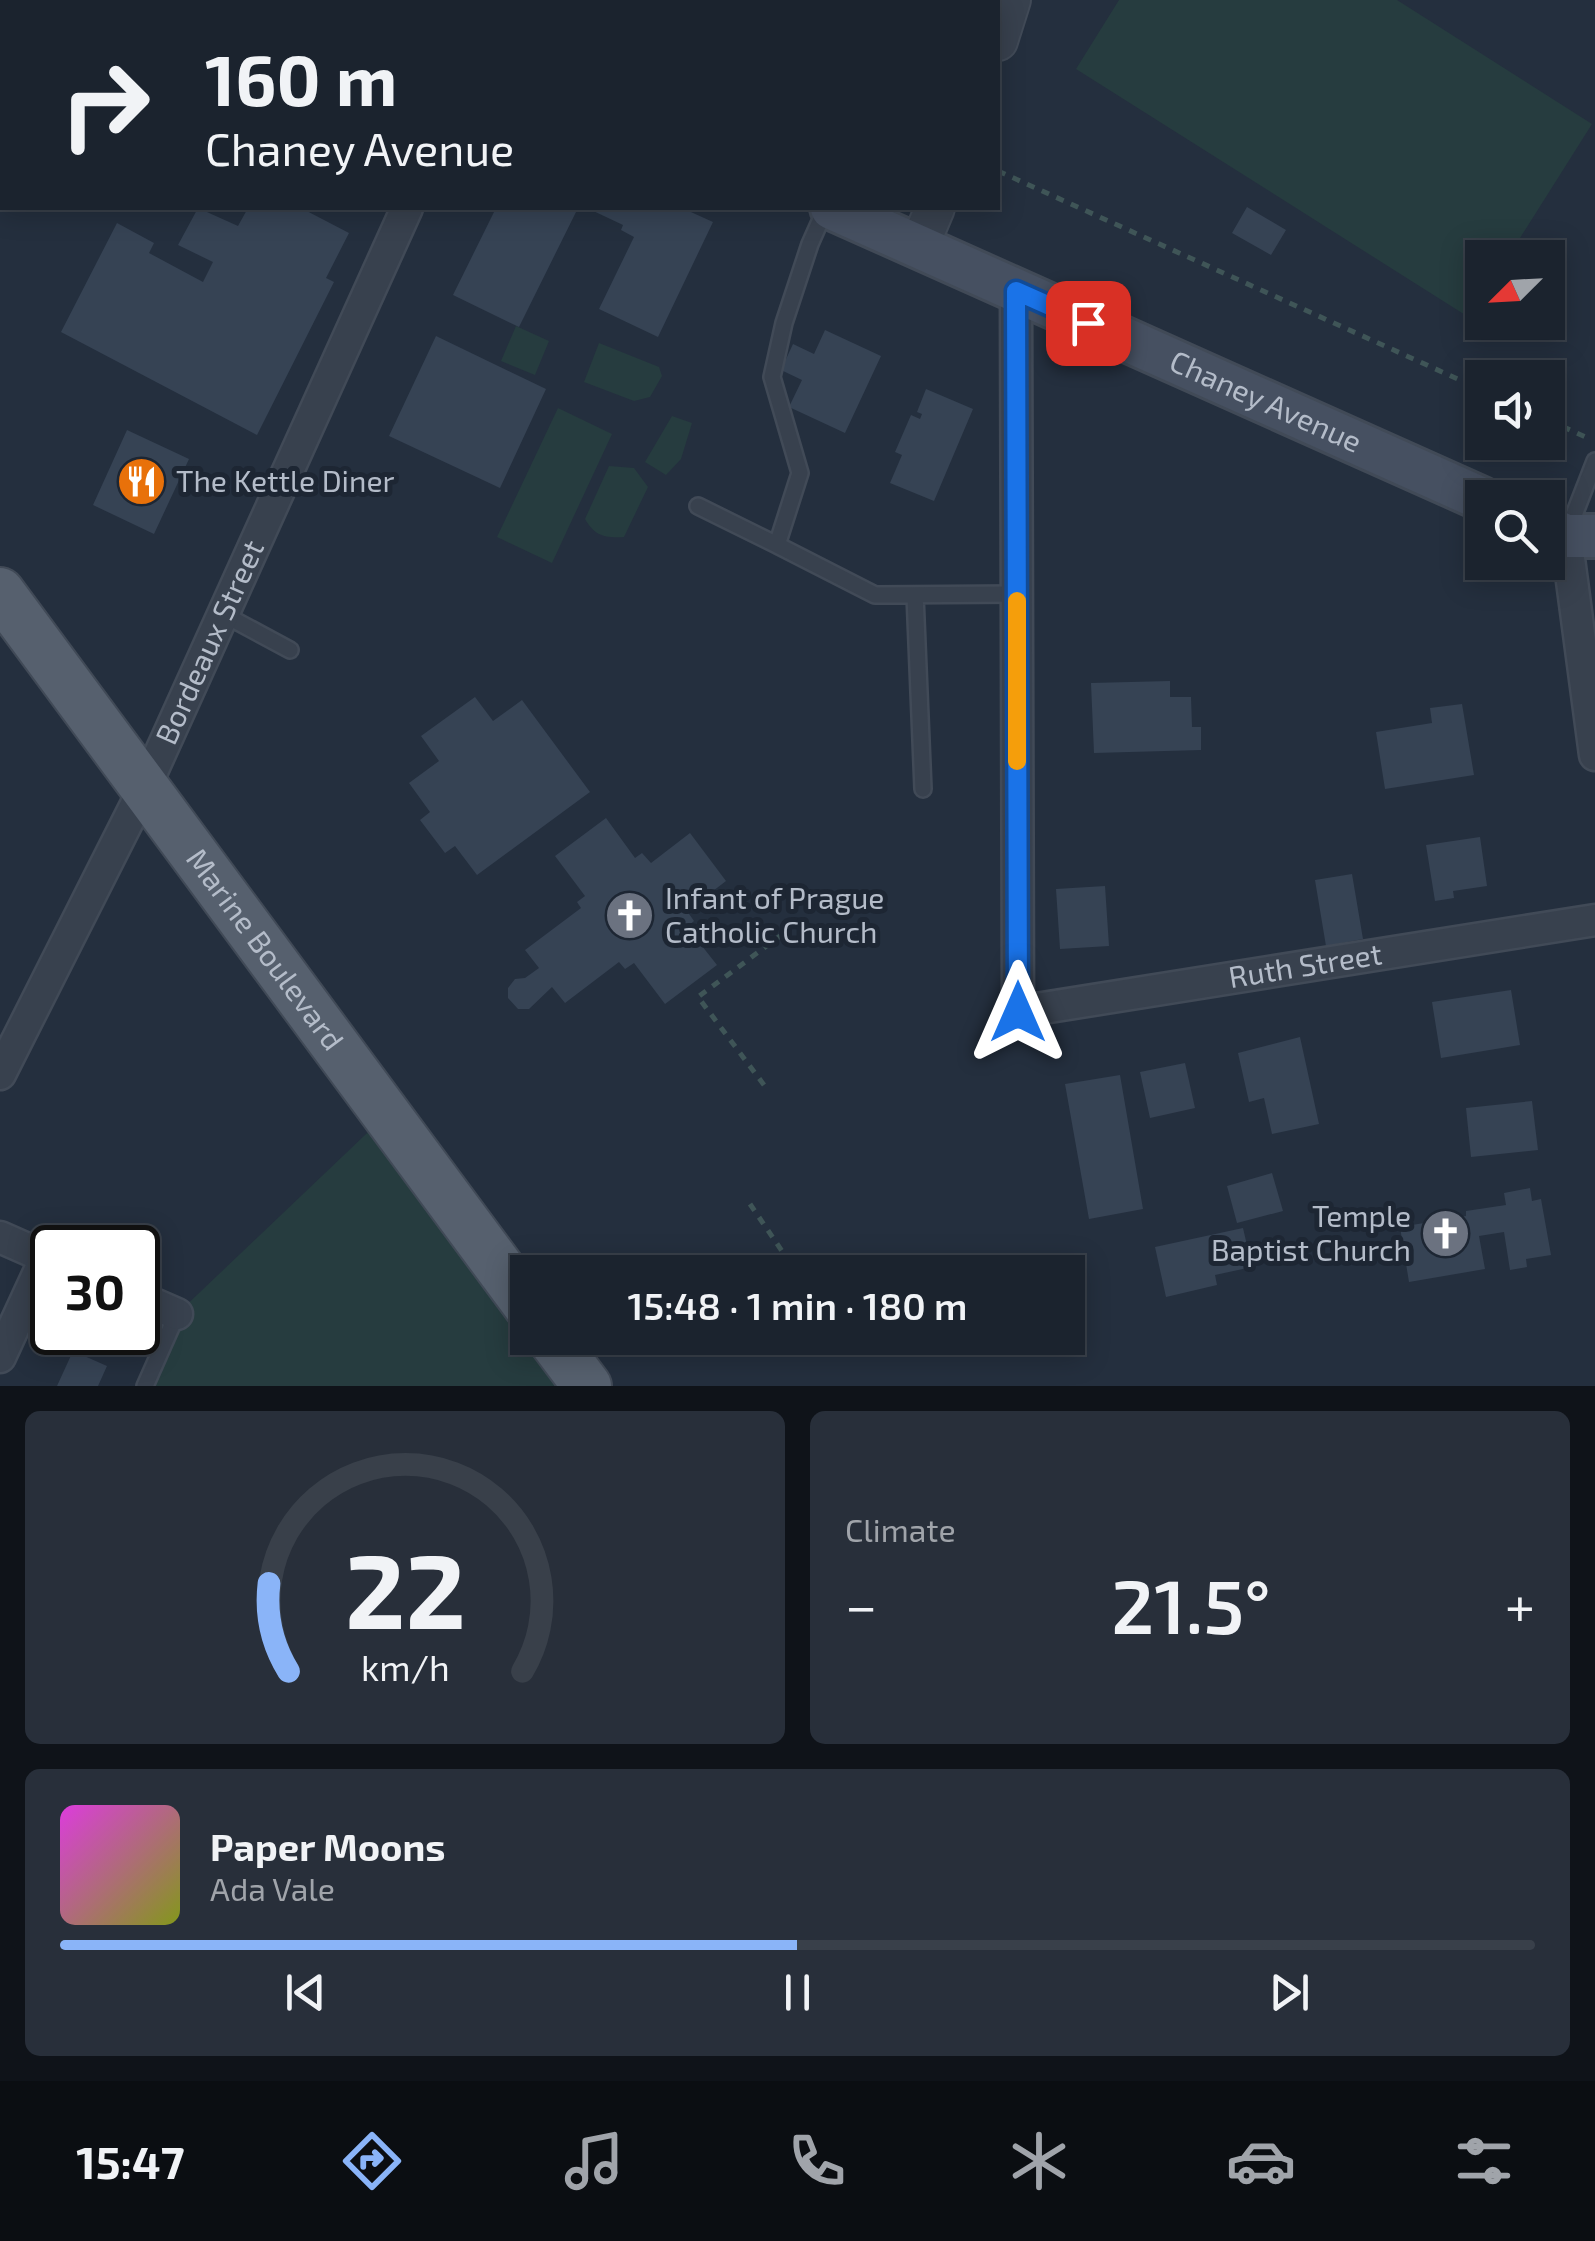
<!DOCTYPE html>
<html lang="en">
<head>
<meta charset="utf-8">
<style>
  body { margin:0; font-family:"Exo 2",sans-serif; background:#282f3a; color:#f1f3f6; height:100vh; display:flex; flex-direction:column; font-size:38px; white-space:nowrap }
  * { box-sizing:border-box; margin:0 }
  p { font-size:32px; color:#a0a4aa }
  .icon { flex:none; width:55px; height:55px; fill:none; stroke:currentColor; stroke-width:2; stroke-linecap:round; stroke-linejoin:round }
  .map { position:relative; height:1386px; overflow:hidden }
  .panel { display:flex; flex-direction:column; gap:25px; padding:25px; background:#0f1319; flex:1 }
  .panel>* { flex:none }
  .guide { position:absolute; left:0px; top:0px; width:1000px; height:210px; box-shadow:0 5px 25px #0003,0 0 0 2px #39404a; background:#1b232e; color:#f1f3f6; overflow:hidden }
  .needle { width:65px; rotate:246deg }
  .tools { position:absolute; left:1465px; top:240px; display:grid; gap:20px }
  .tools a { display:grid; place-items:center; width:100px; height:100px; border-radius:0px; background:#1b232e; box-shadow:0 5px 25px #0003,0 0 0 2px #39404a; font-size:50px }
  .speed { position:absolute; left:30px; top:1225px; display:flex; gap:20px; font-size:50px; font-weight:700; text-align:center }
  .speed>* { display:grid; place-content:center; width:130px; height:130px; border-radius:50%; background:#1b232e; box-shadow:0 5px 25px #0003,0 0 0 2px #39404a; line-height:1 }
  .speed .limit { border:5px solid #111; border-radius:15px; background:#fff; color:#111 }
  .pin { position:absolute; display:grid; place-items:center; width:85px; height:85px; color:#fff; margin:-42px; border-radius:20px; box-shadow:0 5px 15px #0006 }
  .me { position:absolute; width:110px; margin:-55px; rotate:0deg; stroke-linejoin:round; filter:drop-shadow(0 0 8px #0008) }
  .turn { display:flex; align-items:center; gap:35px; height:210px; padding:0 40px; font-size:45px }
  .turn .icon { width:130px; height:130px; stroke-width:2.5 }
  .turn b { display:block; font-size:70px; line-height:85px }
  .big { font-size:75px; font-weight:600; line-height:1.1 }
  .panel .widget { flex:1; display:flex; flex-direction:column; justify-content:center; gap:15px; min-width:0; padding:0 35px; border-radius:15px; background:#282f3a }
  .panel .dial { align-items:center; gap:0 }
  .dial svg { height:260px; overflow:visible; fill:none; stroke:#39404a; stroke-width:7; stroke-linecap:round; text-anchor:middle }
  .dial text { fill:#f1f3f6; stroke:none }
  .song { display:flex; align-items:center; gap:30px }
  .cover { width:120px; height:120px; border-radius:15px; background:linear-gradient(135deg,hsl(300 70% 55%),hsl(70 70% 35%)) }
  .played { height:10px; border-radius:5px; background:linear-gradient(90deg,#8ab4f8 50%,#39404a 50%) }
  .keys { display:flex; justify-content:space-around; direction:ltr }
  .heat { display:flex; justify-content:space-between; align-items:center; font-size:55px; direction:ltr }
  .panel .tiles { flex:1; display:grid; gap:25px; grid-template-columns:1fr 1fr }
  .widget:last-child { grid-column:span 2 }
  .trip { position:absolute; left:510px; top:1255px; width:575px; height:100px; border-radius:0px; background:#1b232e; box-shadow:0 5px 25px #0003,0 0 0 2px #39404a; font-weight:600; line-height:100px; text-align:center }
  .tabs { display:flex; height:160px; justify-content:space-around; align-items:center; background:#0b0e12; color:#a0a4aa }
  .tabs .icon { width:70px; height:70px }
  .tabs .on { color:#8ab4f8 }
  .tabs b { font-size:45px; color:#f1f3f6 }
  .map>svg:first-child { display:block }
  .green { fill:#263c3f }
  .building { fill:#364354 }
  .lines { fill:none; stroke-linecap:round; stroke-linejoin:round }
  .service-casing { stroke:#414a57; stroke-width:20 }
  .minor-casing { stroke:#414a57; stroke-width:35 }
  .tertiary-casing { stroke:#414a57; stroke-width:42 }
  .secondary-casing { stroke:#414a57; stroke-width:48 }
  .primary-casing { stroke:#414a57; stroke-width:52 }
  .path { stroke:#3f5557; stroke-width:5; stroke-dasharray:8 8; stroke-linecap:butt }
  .service { stroke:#38414e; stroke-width:15 }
  .minor { stroke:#38414e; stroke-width:30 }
  .tertiary { stroke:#38414e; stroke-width:38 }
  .secondary { stroke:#465061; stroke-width:42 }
  .primary { stroke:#56606e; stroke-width:48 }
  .route-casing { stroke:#114b97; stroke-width:25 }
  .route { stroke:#1a73e8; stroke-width:18 }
  .slow { stroke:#f59e0b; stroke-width:18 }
  .labels { text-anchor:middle; stroke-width:10; stroke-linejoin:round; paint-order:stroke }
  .street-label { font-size:30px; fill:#b4bcc9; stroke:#1d2633 }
  .poi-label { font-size:30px; fill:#b4bcc9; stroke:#1d2633; text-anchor:start }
</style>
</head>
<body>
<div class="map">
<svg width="1595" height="1386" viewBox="0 0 1595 1386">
  <rect width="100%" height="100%" fill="#242f3e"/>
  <path class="green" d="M374,0H858L864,2H379Z
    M1119,0H1397L1592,124L1508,257L1482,258V298L1470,318L1076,69Z
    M516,326L549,341L535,375L501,361Z
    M599,343L659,367L662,376L650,397L634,401L584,382Z
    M558,408L612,434L552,563L497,537Z
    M672,416L692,423L681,459L666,475L645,462Z
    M609,466L634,468L648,487L624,537C604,538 595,536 585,519Z
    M386,1115L527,1306L528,1338H551L587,1386H145L177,1314Z"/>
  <path class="building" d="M1247,207L1286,230L1271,255L1232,233Z
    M198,208L238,226L248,208H301L349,233L326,278L334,282L257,435L61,332L117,223L154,243L149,253L203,282L213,262L178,245Z
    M496,208H578L519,327L453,295Z
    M587,208H682L713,222L658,337L599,309L634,237L621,230L623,225Z
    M825,330L881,356L845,433L789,407L802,380L781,370L793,344L814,354Z
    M436,336L546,389L500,488L389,436Z
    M926,389L973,409L934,501L890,483L902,455L895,452L911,415L920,419L922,414L917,412Z
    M127,430L189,459L154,534L93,505Z
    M1170,681V697H1191L1192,727H1201V750L1094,753L1091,683Z
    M475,697L493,721L522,700L590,792L477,875L455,846L445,853L420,820L430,812L409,783L439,761L421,736Z
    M1462,704L1474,775L1385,789L1376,732L1432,723L1430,708Z
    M606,818L635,858L642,853L651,863L690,833L726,881L687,911L694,921L687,927L717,965L665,1004L634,963L625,969L619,962L565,1003L552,987L529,1009H518L508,998V988L515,979L525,978L539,968L525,950L581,908L577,902L585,896L555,856Z
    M1480,837L1487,886L1453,891L1454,898L1435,901L1426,845Z
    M1352,874L1363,939L1326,946L1315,880Z
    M1105,886L1109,946L1060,949L1056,889Z
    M1511,990L1520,1045L1441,1058L1432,1002Z
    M1300,1037L1319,1124L1272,1134L1264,1098L1249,1102L1238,1053Z
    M1185,1063L1195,1108L1150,1118L1140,1072Z
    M1120,1075L1143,1209L1089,1219L1065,1084Z
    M1532,1101L1538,1150L1471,1157L1466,1108Z
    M1272,1173L1283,1211L1237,1223L1227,1186Z
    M1530,1188L1532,1201L1541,1199L1551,1255L1526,1259L1527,1267L1510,1270L1504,1232L1479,1236L1485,1269L1409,1282L1400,1227L1466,1216V1211L1506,1205L1504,1193Z
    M1243,1228L1252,1267L1215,1275L1217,1285L1166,1297L1155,1247Z
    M73,1351L107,1366L98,1386H57Z"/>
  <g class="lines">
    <defs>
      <path id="service" d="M826,208L810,244L784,323L772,377L800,473L777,545L875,595L1017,594
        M698,506L777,545
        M1567,533L1595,461
        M915,595L923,789
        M223,614L290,650
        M145,1386L177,1314"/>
      <g id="minor">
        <path d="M858,0L864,2"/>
        <path id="s1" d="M1016,291L1018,1012L1595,920"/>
        <path d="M1566,536L1595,755"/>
        <path id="s2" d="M0,1074L144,789L407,208"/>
        <path d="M0,1237L52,1260"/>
        <path d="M138,1297L177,1314"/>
        <path d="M0,1357L46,1257"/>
      </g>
      <path id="tertiary" d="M998,41L1011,0
        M919,246L935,208"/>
      <g id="secondary">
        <path d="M374,0L379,2"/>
        <path id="s3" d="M832,208L1482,499"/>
        <path d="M1548,528L1566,536H1595"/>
      </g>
      <g id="primary">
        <path id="s4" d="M0,592L528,1306"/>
        <path d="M551,1338L587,1386"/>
      </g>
    </defs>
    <use href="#service" class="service-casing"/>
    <use href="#minor" class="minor-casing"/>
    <use href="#tertiary" class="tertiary-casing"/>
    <use href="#secondary" class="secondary-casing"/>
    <use href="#primary" class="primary-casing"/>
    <path class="path" d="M628,0L633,2
      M998,171L1482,390
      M1548,420L1590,439
      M764,1085L698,997L780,936
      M750,1204L784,1254"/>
    <use href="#service" class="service"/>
    <use href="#minor" class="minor"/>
    <use href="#tertiary" class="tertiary"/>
    <use href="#secondary" class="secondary"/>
    <use href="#primary" class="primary"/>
  </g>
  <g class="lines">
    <defs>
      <path id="route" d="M1018,1012L1016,291L1088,323"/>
    </defs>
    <use href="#route" class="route-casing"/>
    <use href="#route" class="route"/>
    <path class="slow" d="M1017,601V761"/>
  </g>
  <defs>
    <symbol id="restaurant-disc" viewBox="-11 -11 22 22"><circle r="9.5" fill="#e8710a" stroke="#1d2633"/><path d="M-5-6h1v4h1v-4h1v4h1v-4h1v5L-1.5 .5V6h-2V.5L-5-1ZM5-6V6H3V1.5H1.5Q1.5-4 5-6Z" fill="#fff"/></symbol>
    <symbol id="church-disc" viewBox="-11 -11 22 22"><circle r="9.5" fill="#6b7280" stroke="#1d2633"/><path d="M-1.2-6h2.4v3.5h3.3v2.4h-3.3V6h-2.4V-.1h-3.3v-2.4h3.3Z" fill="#fff"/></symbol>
  </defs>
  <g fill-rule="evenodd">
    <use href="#restaurant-disc" x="114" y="454" width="55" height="55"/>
    <use href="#church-disc" x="602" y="888" width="55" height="55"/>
    <use href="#church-disc" x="1418" y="1206" width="55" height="55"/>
  </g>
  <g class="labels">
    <g class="street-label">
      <text dy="10" stroke="none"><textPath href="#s3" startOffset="475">Chaney Avenue</textPath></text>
      <text dy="10" stroke="none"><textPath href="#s2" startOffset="480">Bordeaux Street</textPath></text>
      <text dy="10" stroke="none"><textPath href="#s4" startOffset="445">Marine Boulevard</textPath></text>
      <text dy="10" stroke="none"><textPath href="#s1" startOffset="1012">Ruth Street</textPath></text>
    </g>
    <g class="poi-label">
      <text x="176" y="492">The Kettle Diner</text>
      <text x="665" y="909">Infant of Prague<tspan x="665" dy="34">Catholic Church</tspan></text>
      <text x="1411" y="1227" text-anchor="end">Temple<tspan x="1411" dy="34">Baptist Church</tspan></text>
    </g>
  </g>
</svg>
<div class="tools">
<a><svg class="needle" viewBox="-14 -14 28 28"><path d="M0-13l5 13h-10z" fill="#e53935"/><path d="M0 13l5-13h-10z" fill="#a0a4aa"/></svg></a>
<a><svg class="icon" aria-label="sound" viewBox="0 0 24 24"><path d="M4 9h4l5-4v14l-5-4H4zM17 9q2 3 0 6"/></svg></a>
<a><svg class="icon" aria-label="search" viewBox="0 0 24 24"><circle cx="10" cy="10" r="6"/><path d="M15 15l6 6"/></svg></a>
</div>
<div class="speed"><div class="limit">30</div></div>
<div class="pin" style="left:1088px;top:323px;background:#d93025"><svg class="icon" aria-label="arrive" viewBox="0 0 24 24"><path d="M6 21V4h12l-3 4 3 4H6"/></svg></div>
<svg class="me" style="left:1018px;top:1012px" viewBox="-20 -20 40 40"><path d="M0-17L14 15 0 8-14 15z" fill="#1a73e8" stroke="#fff" stroke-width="4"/></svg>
<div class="trip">15:48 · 1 min · 180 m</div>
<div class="guide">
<div class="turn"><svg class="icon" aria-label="right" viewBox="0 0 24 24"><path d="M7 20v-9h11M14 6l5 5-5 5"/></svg><div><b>160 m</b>Chaney Avenue</div></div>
</div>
</div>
<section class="panel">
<div class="tiles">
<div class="widget dial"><svg viewBox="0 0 100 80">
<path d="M14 69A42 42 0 1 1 86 69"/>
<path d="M14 69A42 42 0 0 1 8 42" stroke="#8ab4f8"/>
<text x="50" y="56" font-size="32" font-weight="700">22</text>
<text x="50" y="72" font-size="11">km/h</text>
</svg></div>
<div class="widget"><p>Climate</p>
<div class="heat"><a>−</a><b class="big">21.5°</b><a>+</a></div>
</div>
<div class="widget">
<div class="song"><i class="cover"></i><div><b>Paper Moons</b><p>Ada Vale</p></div></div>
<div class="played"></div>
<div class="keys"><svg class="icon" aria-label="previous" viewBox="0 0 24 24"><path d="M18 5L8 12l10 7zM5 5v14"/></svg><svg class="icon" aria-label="pause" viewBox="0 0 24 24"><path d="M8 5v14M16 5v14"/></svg><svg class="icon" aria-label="next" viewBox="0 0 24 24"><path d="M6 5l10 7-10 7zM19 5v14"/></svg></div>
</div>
</div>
</section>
<nav class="tabs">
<b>15:47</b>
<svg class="icon on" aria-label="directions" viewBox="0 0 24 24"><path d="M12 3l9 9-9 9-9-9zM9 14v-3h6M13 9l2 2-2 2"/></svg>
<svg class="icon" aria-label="music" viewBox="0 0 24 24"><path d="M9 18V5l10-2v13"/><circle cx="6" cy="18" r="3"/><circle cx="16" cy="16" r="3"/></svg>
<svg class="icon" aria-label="phone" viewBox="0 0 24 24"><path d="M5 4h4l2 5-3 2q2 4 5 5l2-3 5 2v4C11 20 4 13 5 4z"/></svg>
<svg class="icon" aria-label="climate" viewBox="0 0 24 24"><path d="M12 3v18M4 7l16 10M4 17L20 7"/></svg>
<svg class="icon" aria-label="car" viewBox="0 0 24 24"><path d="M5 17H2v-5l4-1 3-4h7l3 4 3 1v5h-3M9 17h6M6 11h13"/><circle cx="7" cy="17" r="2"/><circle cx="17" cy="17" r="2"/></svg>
<svg class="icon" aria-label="filters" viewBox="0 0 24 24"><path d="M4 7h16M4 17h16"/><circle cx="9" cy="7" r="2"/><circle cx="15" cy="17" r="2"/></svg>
</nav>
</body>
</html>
